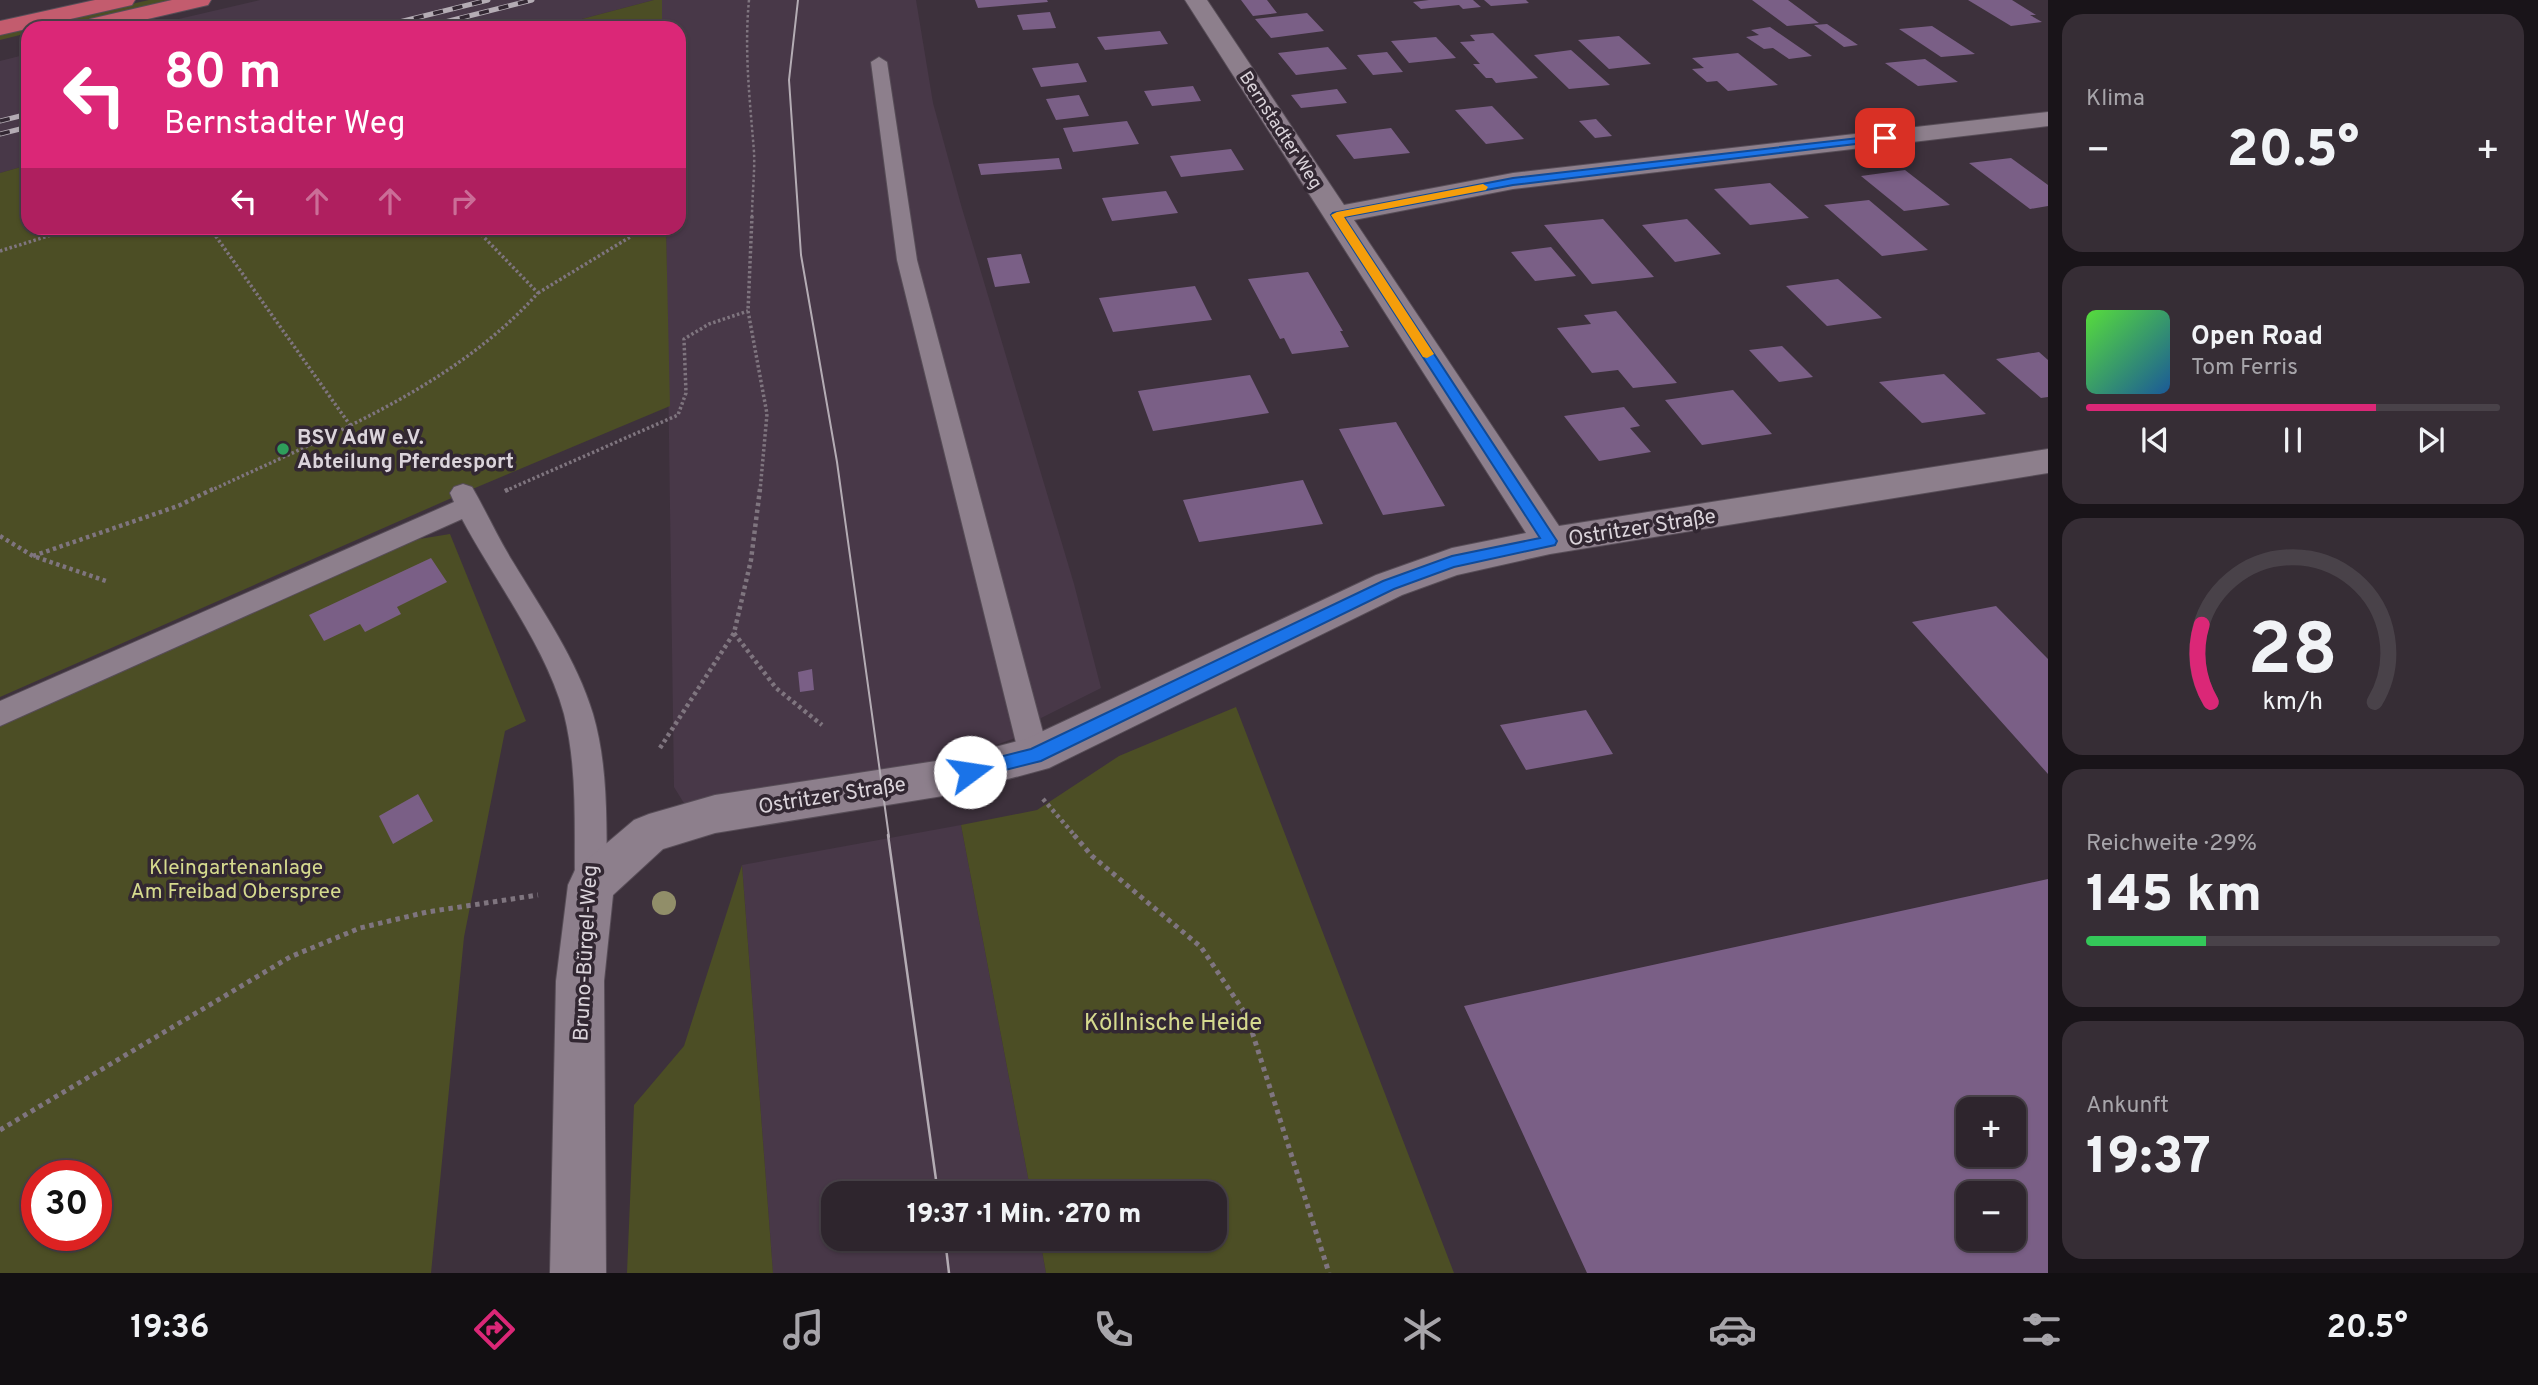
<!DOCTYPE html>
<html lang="de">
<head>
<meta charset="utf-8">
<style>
  body { margin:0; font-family:Overpass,sans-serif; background:#362d35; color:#f1f3f6; height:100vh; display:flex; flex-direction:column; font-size:26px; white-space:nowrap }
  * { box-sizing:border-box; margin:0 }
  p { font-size:23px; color:#a7a5aa }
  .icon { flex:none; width:38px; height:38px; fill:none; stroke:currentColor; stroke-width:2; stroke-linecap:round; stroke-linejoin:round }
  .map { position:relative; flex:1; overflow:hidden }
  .panel { display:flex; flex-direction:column; gap:14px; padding:14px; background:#191419; width:490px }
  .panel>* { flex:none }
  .top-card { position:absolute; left:21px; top:21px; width:665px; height:214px; border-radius:21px; box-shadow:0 2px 5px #0004,0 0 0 2px #494249; background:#db2777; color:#fff; overflow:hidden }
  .buttons { position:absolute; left:1956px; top:1097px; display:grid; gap:14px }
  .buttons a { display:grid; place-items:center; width:70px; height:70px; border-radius:14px; background:#2e252d; box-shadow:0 2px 5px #0004,0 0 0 2px #494249; font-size:35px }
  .speed { position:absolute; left:21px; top:1160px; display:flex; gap:14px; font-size:35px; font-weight:700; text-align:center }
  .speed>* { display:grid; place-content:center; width:91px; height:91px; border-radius:50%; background:#2e252d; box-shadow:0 2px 5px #0004,0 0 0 2px #494249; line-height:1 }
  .speed .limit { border:10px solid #d22; background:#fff; color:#111 }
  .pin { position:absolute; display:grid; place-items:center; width:60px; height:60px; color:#fff; margin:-30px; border-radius:14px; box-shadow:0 4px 10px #0006 }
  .me { position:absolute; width:77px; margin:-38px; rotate:76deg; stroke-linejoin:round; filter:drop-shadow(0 0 5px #0008) }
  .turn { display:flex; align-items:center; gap:24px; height:147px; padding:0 28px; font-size:32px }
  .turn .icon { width:91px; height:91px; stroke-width:2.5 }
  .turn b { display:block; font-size:49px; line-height:60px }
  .lanes { display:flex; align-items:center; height:66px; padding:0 28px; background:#0003; justify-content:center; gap:35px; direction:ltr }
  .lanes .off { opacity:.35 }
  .big { font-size:52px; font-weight:800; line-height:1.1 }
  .panel .widget { flex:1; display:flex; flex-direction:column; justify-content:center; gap:10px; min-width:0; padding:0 24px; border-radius:21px; background:#362d35 }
  .panel .dial { align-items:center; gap:0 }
  .dial svg { height:182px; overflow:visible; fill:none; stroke:#494249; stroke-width:7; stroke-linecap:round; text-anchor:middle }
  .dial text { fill:#f1f3f6; stroke:none }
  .song { display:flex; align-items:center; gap:21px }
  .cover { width:84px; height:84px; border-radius:10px; background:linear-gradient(135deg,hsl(110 70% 55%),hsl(210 70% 35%)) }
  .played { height:7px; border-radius:4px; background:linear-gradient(90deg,#db2777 70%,#494249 70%) }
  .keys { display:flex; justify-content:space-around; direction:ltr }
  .heat { display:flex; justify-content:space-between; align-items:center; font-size:38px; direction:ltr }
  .charge { height:10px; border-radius:5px; background:linear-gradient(90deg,#34c759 29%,#494249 0) }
  .trip { position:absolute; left:821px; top:1181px; width:406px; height:70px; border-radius:21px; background:#2e252d; box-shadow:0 2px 5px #0004,0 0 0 2px #494249; font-weight:800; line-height:70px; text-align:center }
  .tab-bar { display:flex; height:112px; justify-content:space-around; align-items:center; background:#120f12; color:#a7a5aa }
  .tab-bar .icon { width:49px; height:49px }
  .tab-bar .active { color:#db2777 }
  .tab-bar b { font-size:32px; color:#f1f3f6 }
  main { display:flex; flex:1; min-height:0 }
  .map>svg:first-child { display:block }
  .built { fill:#483848 }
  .green { fill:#4c4e25; fill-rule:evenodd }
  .building { fill:#7a5f86; fill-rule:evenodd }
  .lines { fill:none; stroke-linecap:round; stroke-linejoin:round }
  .lane-casing { stroke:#574d57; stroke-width:2 }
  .street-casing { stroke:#574d57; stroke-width:2 }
  .highway-casing { stroke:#574d57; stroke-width:2 }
  .path-far3 { stroke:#7f757f; stroke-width:2.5; stroke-dasharray:2.5 2.5; stroke-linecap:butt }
  .path-far2 { stroke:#7f757f; stroke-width:3.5; stroke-dasharray:2.5 2.5; stroke-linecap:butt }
  .path-far1 { stroke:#7f757f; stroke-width:4.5; stroke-dasharray:3.5 3.5; stroke-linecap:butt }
  .path { stroke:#7f757f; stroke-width:5; stroke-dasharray:4.5 4.5; stroke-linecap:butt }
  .lane { fill:#8d7f8c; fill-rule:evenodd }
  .street { fill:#8d7f8c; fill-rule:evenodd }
  .highway { fill:#c35c6e; fill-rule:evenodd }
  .tram-far1 { stroke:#b4acb4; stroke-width:2 }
  .tram { stroke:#b4acb4; stroke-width:2.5 }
  .rail-casing { stroke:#b4acb4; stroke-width:5 }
  .rail { stroke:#322732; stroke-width:3.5; stroke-dasharray:10; stroke-linecap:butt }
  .tree { fill:#918e69 }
  .route { fill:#1a73e8; stroke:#114b97; stroke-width:2 }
  .slow { fill:#f59e0b }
  .leisure-dot { fill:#2e9e5b; stroke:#322732; stroke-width:2.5 }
  .labels { text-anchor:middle; stroke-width:7; stroke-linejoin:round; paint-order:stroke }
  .far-street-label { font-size:18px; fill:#dbd4db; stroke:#322732 }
  .poi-label { font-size:21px; font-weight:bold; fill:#dbd4db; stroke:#322732; text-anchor:start }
  .street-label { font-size:21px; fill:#dbd4db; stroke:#322732 }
  .park-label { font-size:21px; fill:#d5da8e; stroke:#322732 }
  .near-park-label { font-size:24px; fill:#d5da8e; stroke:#322732 }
</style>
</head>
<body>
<main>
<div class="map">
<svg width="2048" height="1273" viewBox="0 0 2048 1273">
  <rect width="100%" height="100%" fill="#3d313c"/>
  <path class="built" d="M260,0H654L548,28H140Z
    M662,0H916L933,103L961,205L1074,584L1101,688L1019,729L1021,736L902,779L690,813L674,787L666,228H679V28H662Z
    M28,54V165L0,173V61Z
    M961,825L1031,1193L833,1194V1239H1040L1046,1273H773L742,865Z"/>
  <path class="green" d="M149,0H171L50,28H28V33L0,40V34Z
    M654,0H662V28H548Z
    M28,165V228H666L670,406L463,493L0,697V173Z
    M450,534L526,721L505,731L464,937L431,1273H0V726L407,541ZM37,1176H96V1236H37Z
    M1236,707L1454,1273H1046L1040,1239H1214V1194L1031,1193L961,825L1037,810L1119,756Z
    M742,865L773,1273H627L634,1105L684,1046Z"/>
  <path class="building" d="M975,0H1047L1048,2L978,8Z
    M1241,0H1267L1277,13L1253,16Z
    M1429,0H1473L1481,7L1463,9L1459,5L1421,9L1413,2Z
    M1484,0H1526L1529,3L1491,6Z
    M1752,0H1788L1819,23L1787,26Z
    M1968,0H2012L2036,15H2030L2042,22L2011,26Z
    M1050,12L1056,28L1023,30L1017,15Z
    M1307,13L1324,31L1271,38L1255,19Z
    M1827,24L1858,45L1844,47L1814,25Z
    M1932,26L1975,54L1941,57L1899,29Z
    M1770,27L1812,56L1789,59L1773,48L1764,49L1746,37L1759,35L1751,30Z
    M1160,31L1168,44L1105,50L1097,37Z
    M1493,33L1538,78L1496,83L1492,78H1486L1473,64H1480L1460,42L1475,41L1470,35Z
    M1619,36L1651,64L1609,69L1578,40Z
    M1436,37L1456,58L1409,63L1391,41Z
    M1328,47L1347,69L1296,75L1278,53Z
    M1571,50L1610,85L1569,89L1534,55Z
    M1387,52L1403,72L1373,75L1357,55Z
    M1738,53L1778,85L1728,91L1717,81L1707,82L1692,69L1704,68L1692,58Z
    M1925,59L1958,82L1918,86L1885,63Z
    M1078,63L1087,82L1041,87L1032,68Z
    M1193,86L1201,101L1152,106L1144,91Z
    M1337,89L1347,103L1301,108L1291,95Z
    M1079,95L1089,116L1056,120L1046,99Z
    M1492,106L1524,139L1486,144L1455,110Z
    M1596,119L1612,136L1595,138L1579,121Z
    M1127,121L1139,144L1073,152L1063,128Z
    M1391,128L1410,153L1354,159L1336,135Z
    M1231,149L1244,170L1181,177L1170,156Z
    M1059,158L1062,169L981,175L978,164Z
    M2011,158L2048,185V206L2030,209L1969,163Z
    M1905,170L1950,205L1904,211L1861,176Z
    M1770,183L1809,218L1750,225L1714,189Z
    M1166,191L1178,213L1112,221L1102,198Z
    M1869,200L1928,250L1882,256L1824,205Z
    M1603,219L1654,277L1592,284L1544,225Z
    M1687,219L1721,254L1675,262L1642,225Z
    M1551,247L1576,276L1535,281L1511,252Z
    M1021,254L1030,283L995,287L987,258Z
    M1308,272L1343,331H1340L1349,347L1292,354L1284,338L1280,339L1248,279Z
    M1838,279L1882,318L1827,326L1786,286Z
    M1195,286L1212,320L1113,332L1099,298Z
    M1616,311L1677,383L1633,388L1618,370L1592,373L1557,328L1591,324L1584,315Z
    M1782,346L1813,377L1779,382L1749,350Z
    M2039,352L2048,360V397L2041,398L1996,359Z
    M1944,374L1986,414L1922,423L1879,382Z
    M1250,375L1269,413L1153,431L1138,391Z
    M1733,390L1772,434L1702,445L1665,400Z
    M1624,407L1640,426L1630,428L1651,452L1599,461L1564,416Z
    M1396,422L1445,506L1383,515L1339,429Z
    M1303,480L1323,524L1199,542L1183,500Z
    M431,558L447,582L397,607L401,614L365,632L360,624L324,641L309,615Z
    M1996,606L2048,659V774L1912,622Z
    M812,669L814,690L800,692L798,672Z
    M1586,710L1613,754L1526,770L1500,725Z
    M418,794L433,821L393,844L379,816Z
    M2048,879V1273H1587L1464,1006ZM1969,1110H2014V1155H1969ZM1969,1194H2014V1239H1969Z"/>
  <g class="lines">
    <defs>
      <path id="lane" d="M879,57L887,62L917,260L1049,755L1045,764L1034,768L1023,764L1019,755L897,260L871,62Z
        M463,484L472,487C486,511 498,538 513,562C542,610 577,660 593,714C609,769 606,828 607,885L603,896L591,900L579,896L575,885C574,828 578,770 564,714C546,647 495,581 462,519L0,726V701L454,502L450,493L454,487Z"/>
      <path id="street" d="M1185,0H1207L1344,205L1513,173L2048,112V126L1513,189L1354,220L1559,526L2048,449V473L1550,554L1457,575L1402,595L1049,768L949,795L715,833L663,849L613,895L604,981L606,1273H550L556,981L568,885L575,870L634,820L649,814L715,795L949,759L1026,739L1376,575L1452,548L1526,533Z"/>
      <path id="highway" d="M95,0H135L132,5L0,35V21Z
        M172,0H211L208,5L109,28H90L87,24L90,19Z"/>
    </defs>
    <use href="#lane" class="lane-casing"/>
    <use href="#street" class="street-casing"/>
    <use href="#highway" class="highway-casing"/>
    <path class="path-far3" d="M749,0C744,51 750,101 754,152C755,173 752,196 752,217"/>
    <path class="path-far2" d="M752,216L748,311L767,414L760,491
      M210,228L350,425
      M0,251L74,228
      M538,293L640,231L639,228
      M210,491C324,437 452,389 538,293L475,228
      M505,491L678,415L686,393L684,339L709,324L748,311"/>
    <path class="path-far1" d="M505,491L509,489
      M0,536L33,556L109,582
      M33,556L178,506L213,489
      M734,633L776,688L822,725
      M660,748L734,633L751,560L760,489
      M1043,799L1076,837"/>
    <path class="path" d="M1074,835L1092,856L1201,947L1247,1016L1329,1273
      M0,1130L290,957L360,928L427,912L538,895"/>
    <use href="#lane" class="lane"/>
    <use href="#street" class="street"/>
    <use href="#highway" class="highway"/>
    <path class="tram-far1" d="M798,0L789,80L801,255L837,462L889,837"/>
    <path class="tram" d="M888,835L938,1194
      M945,1239L949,1273"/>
    <defs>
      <path id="rail" d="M375,28L488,0
        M421,28L532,0
        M0,121L28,114
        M0,134L28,127"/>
    </defs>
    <use href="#rail" class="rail-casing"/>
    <use href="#rail" class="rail"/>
  </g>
  <circle class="tree" cx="664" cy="903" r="12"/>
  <path class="route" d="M1885,135L1891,138L1889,140L1513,185L1344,217L1555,538L1557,541L1555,545L1454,567L1394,589L1041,761L970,779L964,777L961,772L964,766L1031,749L1383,581L1452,556L1540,538L1331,215L1333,213L1513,178Z"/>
  <path class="slow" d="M1483,184L1488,187L1486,190L1344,217L1434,354L1427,358L1423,357L1331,215L1337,212Z"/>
  <circle class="leisure-dot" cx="283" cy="449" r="7"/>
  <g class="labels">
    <g class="far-street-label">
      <text transform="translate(1281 130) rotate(57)" y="6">Bernstadter Weg</text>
    </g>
    <g class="poi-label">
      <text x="297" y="444">BSV AdW e.V.<tspan x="297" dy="24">Abteilung Pferdesport</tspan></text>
    </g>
    <g class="street-label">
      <text transform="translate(1642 527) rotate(-9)" y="7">Ostritzer Straße</text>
      <text transform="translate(832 795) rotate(-9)" y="7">Ostritzer Straße</text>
      <text transform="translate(585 953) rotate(-87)" y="7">Bruno-Bürgel-Weg</text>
    </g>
    <g class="park-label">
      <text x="236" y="874">Kleingartenanlage<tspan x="236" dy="24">Am Freibad Oberspree</tspan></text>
    </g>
    <g class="near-park-label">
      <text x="1173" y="1030">Köllnische Heide</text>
    </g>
  </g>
</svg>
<div class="buttons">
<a>+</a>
<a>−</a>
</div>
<div class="speed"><div class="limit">30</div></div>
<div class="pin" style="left:1885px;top:138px;background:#d93025"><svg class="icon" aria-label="arrive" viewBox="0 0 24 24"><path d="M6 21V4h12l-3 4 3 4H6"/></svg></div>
<svg class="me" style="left:970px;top:772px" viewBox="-20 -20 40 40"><circle r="19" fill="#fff"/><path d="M0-13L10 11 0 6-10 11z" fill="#1a73e8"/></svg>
<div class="trip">19:37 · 1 Min. · 270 m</div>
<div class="top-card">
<div class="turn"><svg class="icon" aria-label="left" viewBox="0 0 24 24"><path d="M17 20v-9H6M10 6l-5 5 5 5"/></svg><div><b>80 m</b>Bernstadter Weg</div></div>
<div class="lanes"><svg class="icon" aria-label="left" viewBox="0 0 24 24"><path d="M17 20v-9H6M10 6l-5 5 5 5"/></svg><svg class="icon off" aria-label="ahead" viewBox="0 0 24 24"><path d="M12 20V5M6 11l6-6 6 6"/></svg><svg class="icon off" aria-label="ahead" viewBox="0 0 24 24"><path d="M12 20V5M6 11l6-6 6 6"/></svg><svg class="icon off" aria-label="right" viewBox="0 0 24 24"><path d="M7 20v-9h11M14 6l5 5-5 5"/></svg></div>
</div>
</div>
<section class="panel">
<div class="widget"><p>Klima</p>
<div class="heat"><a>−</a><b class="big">20.5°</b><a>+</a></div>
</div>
<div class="widget">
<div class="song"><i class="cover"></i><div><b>Open Road</b><p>Tom Ferris</p></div></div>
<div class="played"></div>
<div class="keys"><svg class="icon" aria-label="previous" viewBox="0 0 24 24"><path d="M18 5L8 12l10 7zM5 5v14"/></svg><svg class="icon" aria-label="pause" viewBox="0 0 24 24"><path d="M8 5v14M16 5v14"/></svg><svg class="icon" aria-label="next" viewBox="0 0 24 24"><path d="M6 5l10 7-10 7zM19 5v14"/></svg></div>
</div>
<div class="widget dial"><svg viewBox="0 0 100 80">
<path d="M14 69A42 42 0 1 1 86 69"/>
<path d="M14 69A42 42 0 0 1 10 35" stroke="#db2777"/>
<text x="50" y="56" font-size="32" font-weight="700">28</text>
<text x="50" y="72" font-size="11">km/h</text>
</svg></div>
<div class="widget"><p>Reichweite · 29%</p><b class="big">145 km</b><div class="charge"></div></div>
<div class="widget"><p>Ankunft</p><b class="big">19:37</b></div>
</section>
</main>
<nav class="tab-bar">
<b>19:36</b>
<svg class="icon active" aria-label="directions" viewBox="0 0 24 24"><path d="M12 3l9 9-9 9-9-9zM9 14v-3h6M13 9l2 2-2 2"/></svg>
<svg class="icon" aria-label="music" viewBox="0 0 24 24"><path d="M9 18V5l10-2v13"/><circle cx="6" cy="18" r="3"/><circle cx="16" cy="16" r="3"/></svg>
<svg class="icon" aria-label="phone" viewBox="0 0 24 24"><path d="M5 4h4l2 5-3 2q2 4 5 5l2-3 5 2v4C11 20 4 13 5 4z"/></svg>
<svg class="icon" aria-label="climate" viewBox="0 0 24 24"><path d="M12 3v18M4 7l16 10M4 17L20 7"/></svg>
<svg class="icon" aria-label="car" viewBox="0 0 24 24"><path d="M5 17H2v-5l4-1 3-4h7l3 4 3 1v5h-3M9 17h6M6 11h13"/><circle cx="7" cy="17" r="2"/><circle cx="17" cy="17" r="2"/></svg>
<svg class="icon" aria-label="filters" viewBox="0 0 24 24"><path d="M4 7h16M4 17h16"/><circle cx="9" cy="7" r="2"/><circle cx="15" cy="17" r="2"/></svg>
<b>20.5°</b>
</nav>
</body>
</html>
